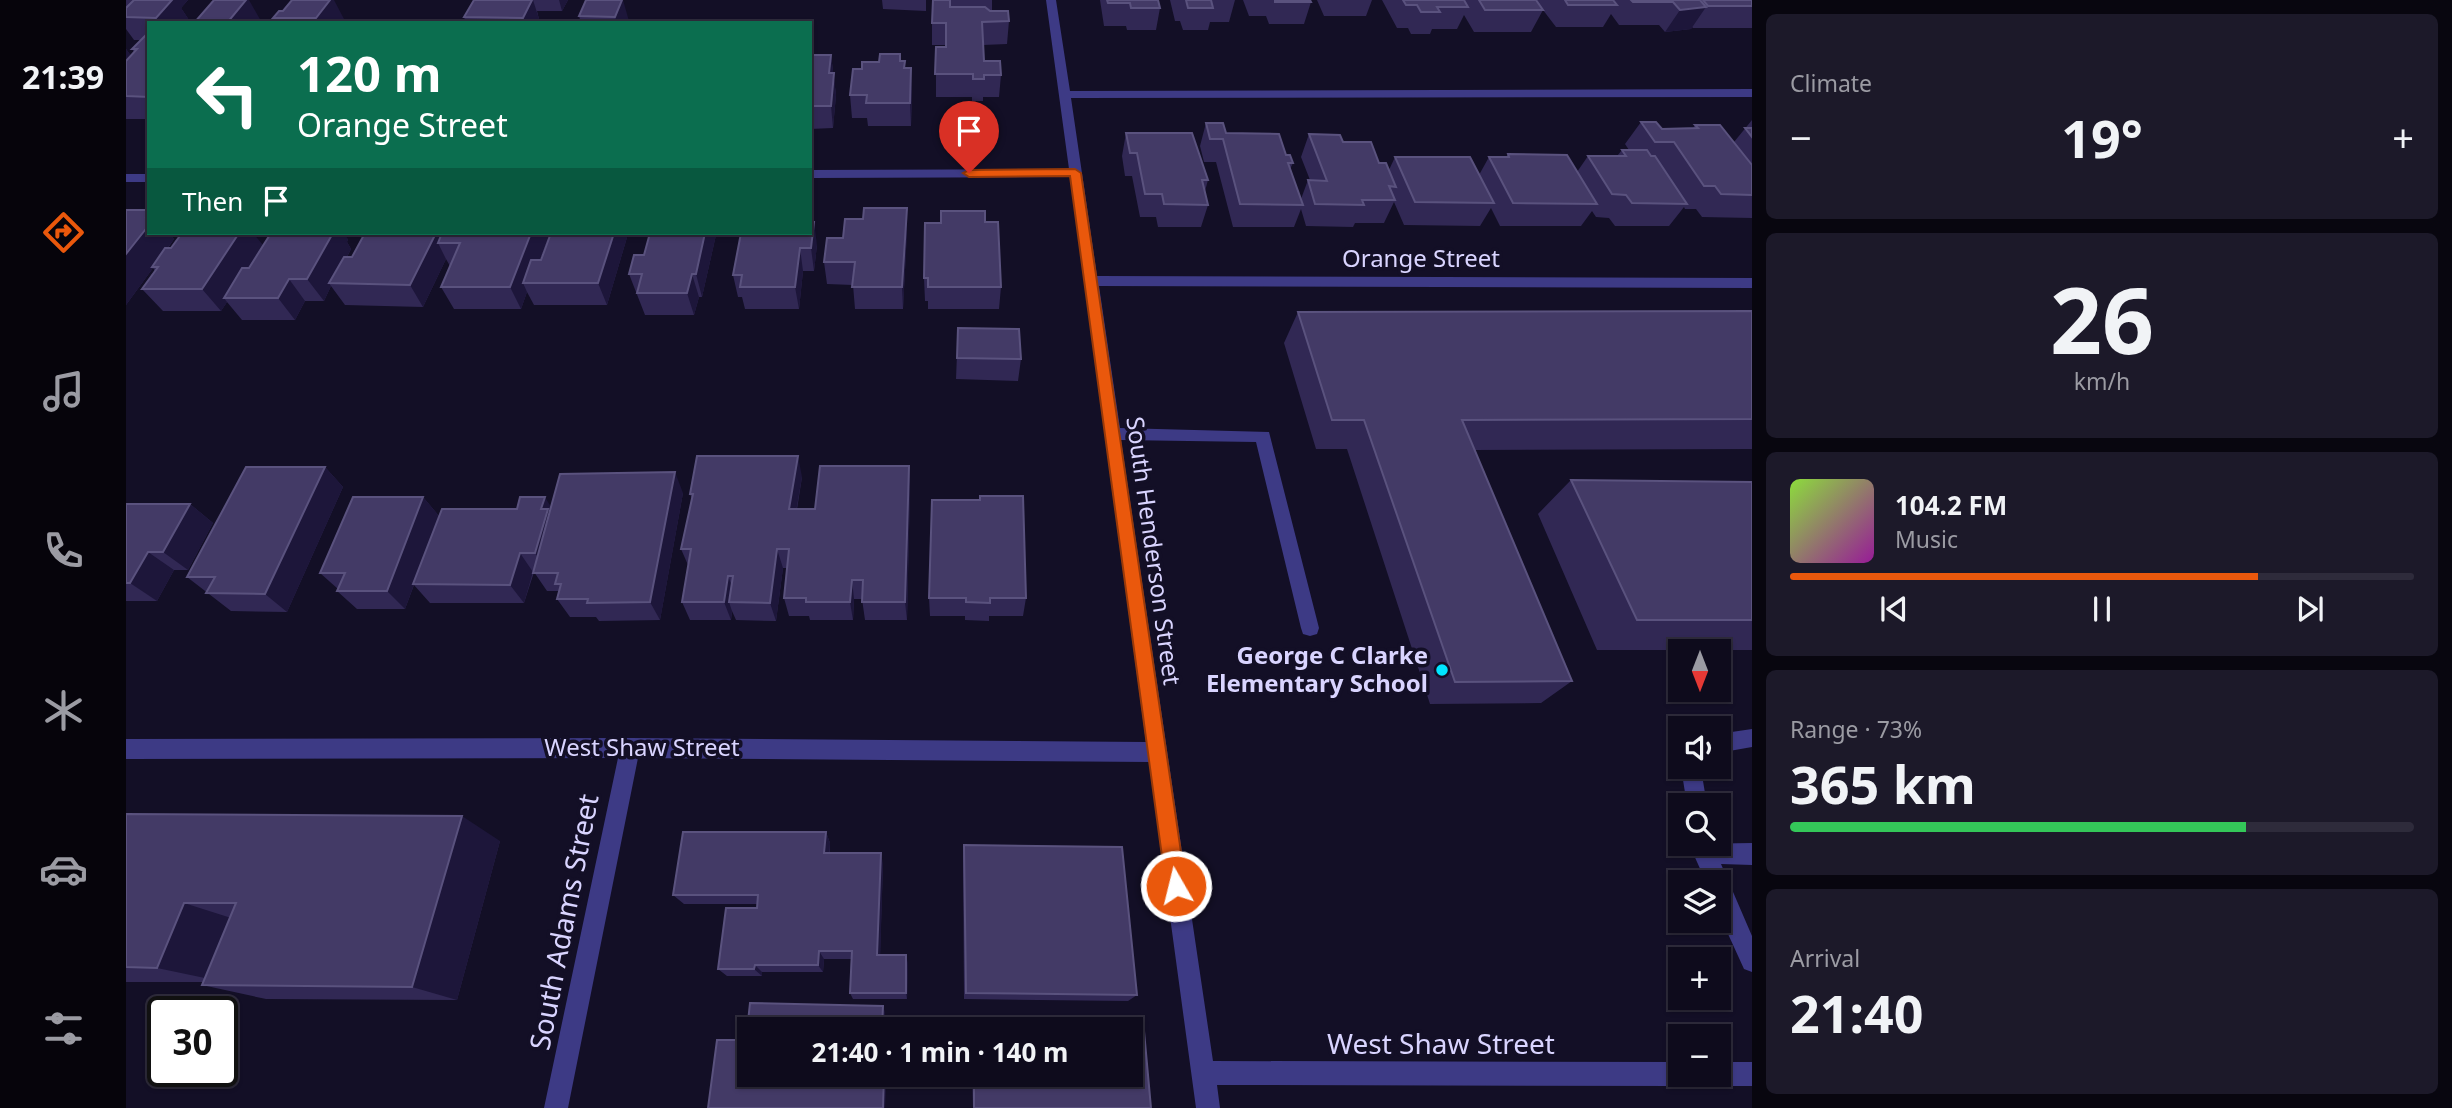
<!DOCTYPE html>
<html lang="en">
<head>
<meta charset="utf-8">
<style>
  body { margin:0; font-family:"Noto Sans",sans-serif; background:#1c1929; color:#f1f3f6; height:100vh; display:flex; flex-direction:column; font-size:26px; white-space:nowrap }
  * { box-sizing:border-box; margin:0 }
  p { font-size:23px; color:#9b9ba3 }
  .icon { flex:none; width:38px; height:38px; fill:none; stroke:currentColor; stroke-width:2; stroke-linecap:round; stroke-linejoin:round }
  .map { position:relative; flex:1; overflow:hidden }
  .panel { display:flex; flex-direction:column; gap:14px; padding:14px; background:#08060f; width:700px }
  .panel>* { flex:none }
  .top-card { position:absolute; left:21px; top:21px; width:665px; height:214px; border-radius:0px; box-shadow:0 2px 5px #0004,0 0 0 2px #2e2b3b; background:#0b6e4f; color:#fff; overflow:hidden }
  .needle { width:46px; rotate:180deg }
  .controls { position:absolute; left:1542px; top:639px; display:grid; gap:14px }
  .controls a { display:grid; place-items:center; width:63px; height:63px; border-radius:0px; background:#0e0b1c; box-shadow:0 2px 5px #0004,0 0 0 2px #2e2b3b; font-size:35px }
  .speed { position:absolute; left:21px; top:996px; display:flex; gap:14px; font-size:35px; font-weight:700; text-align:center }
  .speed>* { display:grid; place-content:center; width:91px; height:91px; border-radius:50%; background:#0e0b1c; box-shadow:0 2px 5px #0004,0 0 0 2px #2e2b3b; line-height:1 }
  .speed .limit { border:4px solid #111; border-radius:10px; background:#fff; color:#111 }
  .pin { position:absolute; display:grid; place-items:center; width:60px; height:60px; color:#fff; margin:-72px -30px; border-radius:50% 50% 50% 0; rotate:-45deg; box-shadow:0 0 7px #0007 }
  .pin .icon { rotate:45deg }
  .me { position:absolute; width:77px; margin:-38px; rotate:352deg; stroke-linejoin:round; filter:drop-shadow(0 0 5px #0008) }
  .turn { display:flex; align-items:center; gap:24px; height:147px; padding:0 35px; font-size:32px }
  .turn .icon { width:91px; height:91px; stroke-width:2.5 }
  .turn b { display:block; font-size:49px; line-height:60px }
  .then { display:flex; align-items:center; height:66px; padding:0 35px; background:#0003; gap:14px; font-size:26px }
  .big { font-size:52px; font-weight:700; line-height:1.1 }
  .panel .tile { flex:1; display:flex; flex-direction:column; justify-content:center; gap:10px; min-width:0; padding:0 24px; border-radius:10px; background:#1c1929 }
  .panel .dial { align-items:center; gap:0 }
  .dial b { font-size:91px; line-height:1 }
  .song { display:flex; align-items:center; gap:21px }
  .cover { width:84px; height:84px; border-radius:10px; background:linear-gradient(135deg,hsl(90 70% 55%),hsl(300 70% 35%)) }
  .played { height:7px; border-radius:4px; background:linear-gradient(90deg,#ea580c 75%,#2e2b3b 75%) }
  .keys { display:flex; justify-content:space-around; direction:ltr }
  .heat { display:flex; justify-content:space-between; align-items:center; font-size:38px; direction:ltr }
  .charge { height:10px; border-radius:5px; background:linear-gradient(90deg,#34c759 73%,#2e2b3b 0) }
  .trip { position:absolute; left:611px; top:1017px; width:406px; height:70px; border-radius:0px; background:#0e0b1c; box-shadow:0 2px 5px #0004,0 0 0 2px #2e2b3b; font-weight:700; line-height:70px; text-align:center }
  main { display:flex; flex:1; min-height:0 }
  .tab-bar { display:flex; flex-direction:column; width:126px; justify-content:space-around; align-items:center; background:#06040b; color:#9b9ba3 }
  .tab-bar .icon { width:49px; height:49px }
  .tab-bar .current { color:#ea580c }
  .tab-bar b { font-size:32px; color:#f1f3f6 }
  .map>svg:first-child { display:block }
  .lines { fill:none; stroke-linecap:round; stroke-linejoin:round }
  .minor { fill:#3d3a85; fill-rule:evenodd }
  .wall { fill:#312854 }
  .shaded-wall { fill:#1d163a }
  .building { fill:#433a66; stroke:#5a527e; stroke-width:2 }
  .route { fill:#ea580c; stroke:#983908; stroke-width:2 }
  .poi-dot { fill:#00e5ff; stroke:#130f26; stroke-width:2.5 }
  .labels { text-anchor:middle; stroke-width:7; stroke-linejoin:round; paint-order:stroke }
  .street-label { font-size:24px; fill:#d9d4ff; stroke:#130f26 }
  .poi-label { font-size:24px; font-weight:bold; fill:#d9d4ff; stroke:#130f26; text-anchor:end }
  .near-street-label { font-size:28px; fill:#d9d4ff; stroke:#130f26 }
</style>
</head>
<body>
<main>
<nav class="tab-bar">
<b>21:39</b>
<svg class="icon current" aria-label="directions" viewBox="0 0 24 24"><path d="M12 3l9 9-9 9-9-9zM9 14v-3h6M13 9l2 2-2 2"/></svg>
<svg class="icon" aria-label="music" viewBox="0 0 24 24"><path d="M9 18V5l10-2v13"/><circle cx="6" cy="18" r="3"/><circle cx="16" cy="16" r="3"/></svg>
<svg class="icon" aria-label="phone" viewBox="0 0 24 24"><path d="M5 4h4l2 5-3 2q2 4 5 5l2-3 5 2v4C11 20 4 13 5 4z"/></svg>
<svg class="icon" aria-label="climate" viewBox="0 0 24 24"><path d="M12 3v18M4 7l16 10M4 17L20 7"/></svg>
<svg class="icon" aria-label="car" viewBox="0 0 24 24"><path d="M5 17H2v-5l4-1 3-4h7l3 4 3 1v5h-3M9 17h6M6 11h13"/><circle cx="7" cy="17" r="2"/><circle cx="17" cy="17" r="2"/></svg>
<svg class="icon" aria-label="filters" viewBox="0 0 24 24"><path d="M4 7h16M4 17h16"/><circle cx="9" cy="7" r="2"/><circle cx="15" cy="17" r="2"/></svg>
</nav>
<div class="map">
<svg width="1626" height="1108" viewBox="0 0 1626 1108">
  <rect width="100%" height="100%" fill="#130f26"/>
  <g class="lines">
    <path class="minor" d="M920,0H930L944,91L1626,89V97L945,98L971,276L1626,278V288L973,286L994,428L1143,432L1193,628L1191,634L1184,636L1177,634L1175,628L1130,442L995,440L1087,1061L1554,1062V1074H1566L1563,1083L1554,1086L1091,1085L1094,1108H1070L1023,762L512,758L442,1108H418L492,758L0,759V739L504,738L1020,742L944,177L684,178V170L943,169Z
      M0,174H23V182H0Z
      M1626,729V747L1592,753V734Z
      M1564,766H1585L1577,781L1581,805H1561L1557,780Z
      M1626,843V865L1595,864L1626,936V972L1618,969L1592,912V882H1580L1567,853L1566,844Z
      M1592,1062H1626V1086H1592L1583,1083L1580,1074H1592Z"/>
  </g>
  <path class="wall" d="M0,0H62L55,8L63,20L61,23H23V119H0V49L5,56L8,52L6,49L15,40H8L0,29Z
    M348,0H442L436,11H411L414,23H340L338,17Z
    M460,0L503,21L502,23H455L453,16Z
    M756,0H800V11L757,9Z
    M806,0H866V11L883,21L881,44L857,45L858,61L875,75L873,97H857V101H846V97H810V47H820V45H806Z
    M974,0H1032L1034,8L1030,30H1001L1000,26H978Z
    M1044,0H1109L1103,22H1084L1082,30H1057L1054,21H1049Z
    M1117,0H1184L1185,2L1178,24H1143L1140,16H1123Z
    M1191,0H1246L1240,16H1198Z
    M1256,0H1626V28H1567L1566,27L1565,29L1539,32L1533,25H1493L1485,14L1477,27H1430L1417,10L1405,32H1348L1338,15L1331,29H1306L1304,34H1285L1282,28H1271Z
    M147,18L218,19L215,23H150Z
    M684,55H705L710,95L707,128L684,129Z
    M774,61L779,68L786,91L785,126H742L741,118H726L724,95L736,69L753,62Z
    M1626,120V218L1576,217L1570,209H1559L1558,207L1543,226H1489L1483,218L1470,217L1466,211L1455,226H1374L1365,208L1354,226L1278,225L1268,202L1258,223H1229L1227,227L1180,226L1175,209L1168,227H1107L1090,162H1078L1074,146L1080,123L1100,133L1167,163L1164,169L1175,199L1182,180H1184L1175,157L1183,134L1217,142L1263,170L1269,157L1353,175L1363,157H1380L1382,154L1451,172L1462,156H1491L1496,150H1503L1499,144L1515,122L1536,129L1567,128L1569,125L1608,142Z
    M1000,133L1082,180L1079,191L1082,205L1075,227H1032L1030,217H1014L1006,176H999L996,156Z
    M0,210L46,233L44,235L48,239L42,248L137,245L222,239L221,242L225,249L221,257H226L239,233H424L414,260L502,234L481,305H408L401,292L395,309H328L315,287L324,266L320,259L297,307L219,305L205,286L198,301H179L169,320H116L101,302L95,311H37L16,289L29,271L27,268L0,305Z
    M859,222L875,287L873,309H802V301H799L798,278Z
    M781,231L777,309H729L727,285L701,284L698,262L717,238Z
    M615,233L691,245L688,271H677L673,309H619L616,297H612L607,275Z
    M590,235L576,297H573L568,315H519L503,274L518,255Z
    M1626,311V449L1348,450L1446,681L1415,703L1304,704L1221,449H1190L1158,343L1172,312Z
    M832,328L895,359L892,381L830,379Z
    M783,466L784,486L781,620H739L736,599H728L727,620H684L683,616H663L658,598L661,568H657L650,621L610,620L606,611L605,620H564L556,602L562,565L555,549L566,499L564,494L676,477L671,509H689Z
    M199,467L217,487L161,612L105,611L61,577Z
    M1445,480L1626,482V650H1471L1412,514Z
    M557,493L534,620L473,621L470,617H444L431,599L433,591H421L408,572L398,603H304L288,585L279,609H231L211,591L212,589L194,573L297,497L313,516L391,509L425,508Z
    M0,504H64L87,523L62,570H48L31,601H0Z
    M803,598H900L897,616H863V621L839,620V616H804Z
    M0,814L374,841L331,1000L140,999L76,985L77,982H0Z
    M700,832L704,843V853L757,864L754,955L782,963L781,999H727L724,993L725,959H698L697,972H636V976H601L592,969L631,908V904H558L547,895Z
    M838,845L1011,995L1002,1001L838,999L837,856Z
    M846,1074H1004L1025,1108H847Z"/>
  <path class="shaded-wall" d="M44,0H62L55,8L63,20L61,23H33L30,18Z
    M120,0H123L135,21L133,23H101Z
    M204,0H208L218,19L215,23H193L190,18Z
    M407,0L414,22L399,23L397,18Z
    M433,0H442L436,11Z
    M496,0H497L503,21L502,23H491L489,17Z
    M1580,7L1565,29L1539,32L1554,10Z
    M0,49L8,59L0,68Z
    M705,55L710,95L707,128L705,106L703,73Z
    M785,68L786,91L785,126L784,103Z
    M781,208V231L777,309L776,287Z
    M688,222L691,245L688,271L685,248Z
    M23,225V233H45L44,235L48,239L28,267H26L27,268L0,305V254Z
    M113,233H127L137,245L103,298H98L101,302L95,311L76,289Z
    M206,233H218L222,239L221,242L225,249L207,283H203L205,286L198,301L181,279Z
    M310,233H326L312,243L320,259L297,307L284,285Z
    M405,233H424L405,283H397L401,292L395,309L384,287Z
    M488,233H501L502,234L481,305L472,283Z
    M579,233H589L590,235L576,297L570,274Z
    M674,248L677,271L673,309L669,287Z
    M566,274L573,297L568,315L561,293Z
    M163,279L179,301L169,320L152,298Z
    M672,456L676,477L667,529L663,509Z
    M783,466L784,486L781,620L779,602Z
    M199,467L217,487L161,612L139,594Z
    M549,472L557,493L534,620L524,602Z
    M297,497L313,516L279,609L261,591Z
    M419,497L431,517L422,572L409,553L415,509Z
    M64,504L87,523L62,570L37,552Z
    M651,549L657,568L650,621L644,603Z
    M22,552L48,570L31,601L4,583Z
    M394,553L407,572L398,603L384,585Z
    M602,576L609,594L603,602L606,611L605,620L598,602Z
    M726,580L728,599L727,620L724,602Z
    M336,816L374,841L331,1000L286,987Z
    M700,832L704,843L703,864L698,853Z
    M755,853L757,864L754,963L751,955Z
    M58,903L121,923L98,982L31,968Z
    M693,951L698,959L697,972L692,965Z
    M780,955L782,963L781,999L780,993Z
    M629,965L636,972V976L628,969Z
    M757,1006L759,1012V1029H756Z
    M758,1074H761L759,1108H757Z"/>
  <path class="building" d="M8,0H46L30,18L0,17V8Z
    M88,0H120L101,23H68Z
    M166,0H204L190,18H147L153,11H157Z
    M348,0H406L397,18L338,17Z
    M460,0H496L489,17L453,16Z
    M807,0H824V7H859L864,11H882L883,21L856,22L858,61H874L875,75H858V79H847V74H809L810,47H820V23H806Z
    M981,0H1032L1034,8H1005L1004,3H982Z
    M1060,0H1085L1087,8H1062Z
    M1149,0H1184L1185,2H1149Z
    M1277,0H1338L1342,7H1311L1314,12H1295L1291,5H1280Z
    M1353,0H1410L1417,10H1359Z
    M1439,0H1487L1491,5H1442Z
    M1505,0H1574L1580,7L1554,10L1547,2H1507Z
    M1577,0H1626V6H1582Z
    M23,32V97L0,96V61L11,49H6Z
    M754,54H774V61H779L778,68H785L784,103H740L741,95H724L727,69H736V62H753Z
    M684,55H705L703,73H708L705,106H684Z
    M1515,122H1530L1536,129L1572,128L1569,125H1594L1626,165V195L1595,194L1589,186H1578L1548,142H1529Z
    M1080,123H1097L1100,133L1153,134L1160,155H1164L1167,163H1162L1177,205L1114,204L1097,139H1084Z
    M1619,128H1626V137Z
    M1000,133H1066L1082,180H1076L1082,205L1038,204L1036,194H1019L1011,153H1004Z
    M1183,134L1214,135L1217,142H1245L1253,163H1260L1270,187L1263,186L1269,200H1236L1238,205L1189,204L1182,180L1201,181Z
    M1496,150H1521L1525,156H1529L1561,204L1506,203L1500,195L1486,194L1462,156H1500Z
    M1382,154L1441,155L1471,204L1387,203L1363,157H1383Z
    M1269,157H1344L1368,203L1289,202Z
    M738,208H781L776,287H726L729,262H698L701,238H717L719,219H737Z
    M0,210H23V215L21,217H23V225L0,254Z
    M815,211H859V222H872L875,287H802V278H798L799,223H815Z
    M684,222H688L685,248H674L669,287H614L616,275H607L615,233H684Z
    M56,233H113L76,289H16L32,267H26L39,248H45Z
    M145,233H207L181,279H163L152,298H98L116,268H123Z
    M239,233H310L284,285L203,283L218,257H226Z
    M316,233H405L384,287H315L334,243H312Z
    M425,233H488L472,283H397L405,260H415Z
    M524,233H579L570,274H566L561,293H511L516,274H503L508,255H518Z
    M1626,311V419L1336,420L1446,681L1329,682L1238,420H1206L1172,312Z
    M832,328L893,329L895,359L831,358Z
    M571,456H672L663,509H689L694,466H783L779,602H736L737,580H726L724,602H680V598H658L663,549H651L644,603L603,602L607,576H602L598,602H556L565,549H555L567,494H564Z
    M120,467H199L139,594L80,593L89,577H61Z
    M549,472L524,602L461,603L462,599H431L435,584H429L432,573H407L434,474Z
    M1445,480L1626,482V620H1511Z
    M854,496H897L900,598H864V603L840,602V598H803L806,500H854Z
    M227,497H297L261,591H211L219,573H194Z
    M394,497H419L415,509H422L409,553H394L384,585L287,584L316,509H391Z
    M0,504H64L37,552H22L4,583H0Z
    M0,814L336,816L286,987L76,985L110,903H58L31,968L0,967Z
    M557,832H700L698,853H755L751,955H780V993H724L726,951H693L692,965H629L628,969H592L600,908H631L632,895H547Z
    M838,845L996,847L1011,995L840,993Z
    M624,1003L757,1006L756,1029H623V1074H758L757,1108H582L591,1040H620Z
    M1004,1030L1018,1031L1025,1108H848V1074H1004Z"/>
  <path class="route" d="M949,169L955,173L1060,886L1057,893L1050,896L1043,893L1040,886L944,176L843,177L837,173L843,170Z"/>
  <circle class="poi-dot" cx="1316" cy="670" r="7"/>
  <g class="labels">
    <g class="street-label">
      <text x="1295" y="267">Orange Street</text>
      <text transform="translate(1027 551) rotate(82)" y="8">South Henderson Street</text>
      <text x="516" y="756">West Shaw Street</text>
    </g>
    <g class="poi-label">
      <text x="1302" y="664">George C Clarke<tspan x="1302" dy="28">Elementary School</tspan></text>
    </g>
    <g class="near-street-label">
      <text transform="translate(438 922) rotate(-79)" y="10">South Adams Street</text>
      <text x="1315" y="1054">West Shaw Street</text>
    </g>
  </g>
</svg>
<div class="controls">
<a><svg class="needle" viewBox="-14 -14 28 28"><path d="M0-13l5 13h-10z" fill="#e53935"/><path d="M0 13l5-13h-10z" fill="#9b9ba3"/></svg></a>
<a><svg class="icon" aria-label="sound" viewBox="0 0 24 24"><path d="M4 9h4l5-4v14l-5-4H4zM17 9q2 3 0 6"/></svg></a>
<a><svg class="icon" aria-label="search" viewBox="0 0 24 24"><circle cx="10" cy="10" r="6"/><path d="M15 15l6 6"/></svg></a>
<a><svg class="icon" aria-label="layers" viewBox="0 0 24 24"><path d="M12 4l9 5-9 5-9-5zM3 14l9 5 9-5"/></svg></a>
<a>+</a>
<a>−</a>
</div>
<div class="speed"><div class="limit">30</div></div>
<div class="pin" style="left:843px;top:173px;background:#d93025"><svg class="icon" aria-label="arrive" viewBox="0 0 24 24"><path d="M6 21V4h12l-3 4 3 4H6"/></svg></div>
<svg class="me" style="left:1050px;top:886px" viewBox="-20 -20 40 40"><circle r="17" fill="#ea580c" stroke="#fff" stroke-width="3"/><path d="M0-11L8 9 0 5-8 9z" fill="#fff"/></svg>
<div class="trip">21:40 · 1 min · 140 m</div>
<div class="top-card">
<div class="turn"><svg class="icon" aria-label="left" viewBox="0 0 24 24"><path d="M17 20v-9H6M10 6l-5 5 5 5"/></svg><div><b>120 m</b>Orange Street</div></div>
<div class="then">Then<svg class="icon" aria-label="arrive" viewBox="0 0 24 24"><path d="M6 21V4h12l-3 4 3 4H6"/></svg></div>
</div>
</div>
<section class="panel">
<div class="tile"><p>Climate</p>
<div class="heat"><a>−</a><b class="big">19°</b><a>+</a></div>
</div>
<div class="tile dial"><b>26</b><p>km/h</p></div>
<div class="tile">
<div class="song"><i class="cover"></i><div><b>104.2 FM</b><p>Music</p></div></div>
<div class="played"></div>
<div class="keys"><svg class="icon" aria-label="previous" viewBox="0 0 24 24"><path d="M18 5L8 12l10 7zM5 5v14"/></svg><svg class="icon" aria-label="pause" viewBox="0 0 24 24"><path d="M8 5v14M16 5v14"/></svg><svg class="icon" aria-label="next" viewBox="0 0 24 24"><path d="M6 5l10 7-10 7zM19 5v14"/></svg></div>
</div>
<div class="tile"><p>Range · 73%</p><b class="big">365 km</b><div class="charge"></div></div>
<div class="tile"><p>Arrival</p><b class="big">21:40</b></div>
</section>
</main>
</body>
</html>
